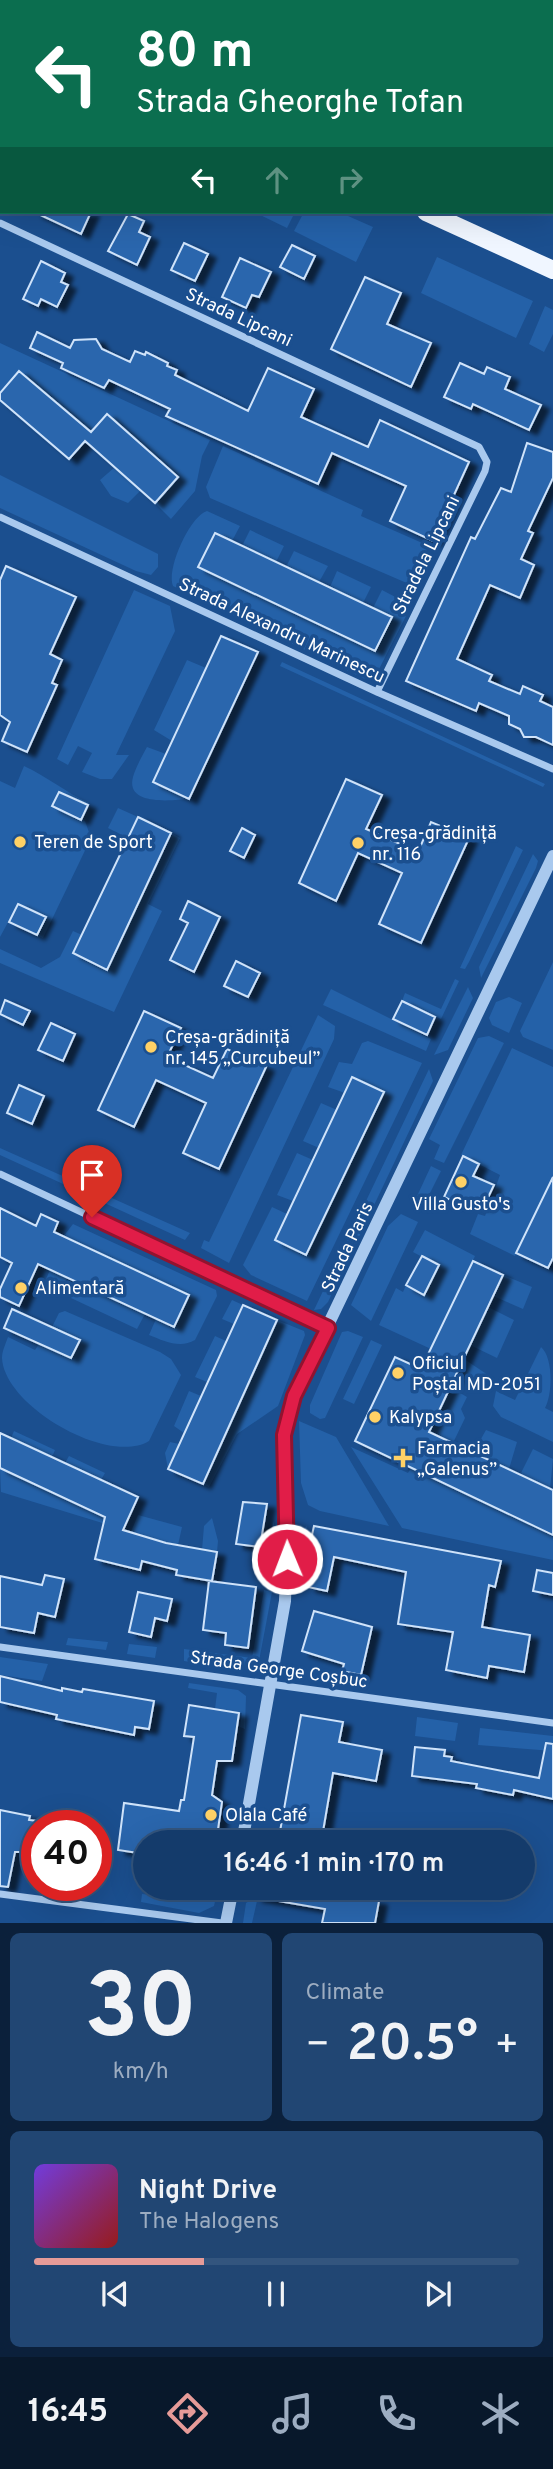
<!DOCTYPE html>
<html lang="en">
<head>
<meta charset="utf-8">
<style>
  body { margin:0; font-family:Overpass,sans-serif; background:#214673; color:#f1f3f6; height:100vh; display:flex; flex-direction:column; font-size:26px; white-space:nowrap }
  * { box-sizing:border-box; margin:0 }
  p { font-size:23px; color:#9dadc1 }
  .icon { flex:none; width:38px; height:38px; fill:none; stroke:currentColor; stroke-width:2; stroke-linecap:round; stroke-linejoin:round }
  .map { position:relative; height:1923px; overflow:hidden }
  .sheet { display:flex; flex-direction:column; gap:10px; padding:10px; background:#0b203b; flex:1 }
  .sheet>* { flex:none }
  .banner { position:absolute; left:0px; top:0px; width:553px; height:214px; box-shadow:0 7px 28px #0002,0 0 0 2px #33557e; background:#0b6e4f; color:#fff; overflow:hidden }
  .speed { position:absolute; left:21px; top:1810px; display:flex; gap:14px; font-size:35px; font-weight:700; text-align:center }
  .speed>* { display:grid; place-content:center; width:91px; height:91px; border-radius:50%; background:#143b6b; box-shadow:0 7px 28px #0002,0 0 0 2px #33557e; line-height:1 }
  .speed .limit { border:10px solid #d22; background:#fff; color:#111 }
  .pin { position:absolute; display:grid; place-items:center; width:60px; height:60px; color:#fff; margin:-72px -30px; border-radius:50% 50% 50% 0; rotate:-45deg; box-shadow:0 0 7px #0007 }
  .pin .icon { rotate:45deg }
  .me { position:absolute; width:77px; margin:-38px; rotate:359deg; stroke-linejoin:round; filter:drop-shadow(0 0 5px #0008) }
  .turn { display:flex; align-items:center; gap:24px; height:147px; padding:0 21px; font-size:32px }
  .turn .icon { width:91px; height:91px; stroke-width:2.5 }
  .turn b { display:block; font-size:49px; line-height:60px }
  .lanes { display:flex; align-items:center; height:66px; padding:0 21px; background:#0003; justify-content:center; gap:35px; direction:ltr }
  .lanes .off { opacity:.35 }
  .big { font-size:52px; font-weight:600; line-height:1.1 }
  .sheet .card { flex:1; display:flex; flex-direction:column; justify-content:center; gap:10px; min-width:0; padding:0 24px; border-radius:10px; background:#214673 }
  .sheet .dial { align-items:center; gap:0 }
  .dial b { font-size:91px; line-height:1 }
  .song { display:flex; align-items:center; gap:21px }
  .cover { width:84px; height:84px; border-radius:10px; background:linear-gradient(135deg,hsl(260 70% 55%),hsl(0 70% 35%)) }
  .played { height:7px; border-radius:4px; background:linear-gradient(90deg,#e69b98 35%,#33557e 35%) }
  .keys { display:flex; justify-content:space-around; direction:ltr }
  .heat { display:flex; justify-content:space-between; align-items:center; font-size:38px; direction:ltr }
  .sheet .tiles { flex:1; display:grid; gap:10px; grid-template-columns:1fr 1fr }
  .card:last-child { grid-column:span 2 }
  .trip { position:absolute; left:133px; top:1830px; width:402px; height:70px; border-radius:35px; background:#143b6b; box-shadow:0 7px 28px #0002,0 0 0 2px #33557e; font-weight:600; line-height:70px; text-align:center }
  .dock { display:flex; height:112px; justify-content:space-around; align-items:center; background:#08182b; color:#9dadc1 }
  .dock .icon { width:49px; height:49px }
  .dock .current { color:#e69b98 }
  .dock b { font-size:32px; color:#f1f3f6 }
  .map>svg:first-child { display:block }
  .green { fill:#2461a8 }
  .building { fill:#2a66ad; stroke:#cfe3fa; stroke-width:2; filter:url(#shadow) }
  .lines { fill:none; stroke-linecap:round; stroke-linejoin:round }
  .minor { stroke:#a9c9ee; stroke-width:7 }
  .tertiary { stroke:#a9c9ee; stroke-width:12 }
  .primary { stroke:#f0f6ff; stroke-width:18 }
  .route-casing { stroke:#92132f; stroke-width:18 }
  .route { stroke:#e11d48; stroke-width:12 }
  .poi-dot { fill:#ffd166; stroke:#1b4f8f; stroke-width:2.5 }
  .labels { text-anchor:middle; stroke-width:7; stroke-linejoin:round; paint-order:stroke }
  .street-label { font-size:18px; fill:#fff; stroke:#1b4f8f }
  .poi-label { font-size:18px; fill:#fff; stroke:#1b4f8f; text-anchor:start }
</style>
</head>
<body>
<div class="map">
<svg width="553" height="1923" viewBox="0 0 553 1923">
  <defs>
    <filter id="shadow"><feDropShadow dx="8" dy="4.5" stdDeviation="2" flood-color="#0009"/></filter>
  </defs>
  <rect width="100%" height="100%" fill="#1b4f8f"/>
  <path class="green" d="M254,212H295L287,228Z
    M304,212H339L373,227L356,262L294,231Z
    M437,257L533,301L516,338L421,293Z
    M545,306L553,310V334L544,352L529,344Z
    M0,343L210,440L202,456L195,491L171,519L155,503L178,477L107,414L91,432L19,371L0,393Z
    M223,446L363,510L361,516L429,546L409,584L210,498L206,487Z
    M115,467L141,490L128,503L111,496L100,480Z
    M0,475L158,554V567L151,575L136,571L0,508Z
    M207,511L240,526L232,541L215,533L199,568L375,651L392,617L373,608L382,590L403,601L406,616L375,677L365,679L173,586C166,569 190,516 207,511Z
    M250,530L284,546L276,562L242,546Z
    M294,551L328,566L319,582L286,567Z
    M337,571L371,587L363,603L330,587Z
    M134,590L170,606L175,631L116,755H129L112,779H100L82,772L92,753L78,746L68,765L57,759Z
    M187,660L206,668L172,741L154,730Z
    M282,662L545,784L543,787L280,666Z
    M147,747L166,754L153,782L189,799C174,800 125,807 133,777C136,767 142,756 147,747Z
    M24,766C48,777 65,792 89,803L88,805L59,792L52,806L85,821L91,838L43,938L37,935L45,917L18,904L0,937V781L15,788Z
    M118,808L138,817L128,838L108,828Z
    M171,833L180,838L148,904L162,911L114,1012L0,963V949L41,968L60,957L73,931L82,935L74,954L107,969Z
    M516,846L523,850L469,962L465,969L460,968Z
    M533,854L538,861L536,868L481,978L479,967Z
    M553,962V1050L523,1037L520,1031Z
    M455,979L459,981L441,1019L402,1001L405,993L441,1009Z
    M468,987L473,998L448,1050L434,1055Z
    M331,989L431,1039L426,1051L323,1005Z
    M509,997L522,1003L509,1033L492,1025L489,1018L496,1002Z
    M318,1015L335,1026L334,1039L229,1263L201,1248L204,1240L209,1242Z
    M489,1036L504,1043L444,1163L434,1159L440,1145L429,1139L478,1038Z
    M368,1041L422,1063L307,1301L251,1275L243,1265L272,1207L287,1214L275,1240L306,1254L383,1093H345L328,1087L339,1062L352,1064L362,1043Z
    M512,1048L553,1067V1177L515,1256L470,1234L478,1214L485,1216L500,1175L461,1155Z
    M429,1069L433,1081L328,1302L321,1309L314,1310Z
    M321,1103L337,1110L319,1148L303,1141Z
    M0,1148L190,1233L185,1240L0,1155Z
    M297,1153L313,1160L293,1201L277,1195Z
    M431,1166L441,1171L421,1211L412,1207Z
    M401,1214L418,1222L371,1321L351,1305L388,1226Z
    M73,1224L216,1290L217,1296L195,1340C180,1349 164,1341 149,1335L156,1319L174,1327L189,1295L63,1237Z
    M425,1230L475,1256L431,1349L379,1325L396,1288L403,1292L406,1285L424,1294L439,1266L413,1252Z
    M50,1270L67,1278L60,1293L43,1286Z
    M503,1275L532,1287L523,1309L493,1296Z
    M79,1283L145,1314L137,1329L71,1298Z
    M232,1300L243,1305L234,1324L222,1319Z
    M488,1307L514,1320L497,1358L470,1345Z
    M65,1311L160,1352L171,1359L181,1375L149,1441C108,1466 4,1406 2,1358C2,1351 6,1343 8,1337L35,1350L39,1344L71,1358L80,1339L52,1327L59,1313Z
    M277,1320L304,1331L305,1335L278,1406L237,1434L209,1487L203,1484Z
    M348,1331L363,1337L325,1418L320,1419L310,1413V1405L342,1332Z
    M215,1336L226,1341L207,1382L195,1377Z
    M371,1340L382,1345L354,1404L343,1399Z
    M541,1347C553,1357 553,1393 545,1408L553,1412V1442L501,1417L493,1406L496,1391L515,1400Z
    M464,1359L488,1375L482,1387L455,1377Z
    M450,1387L467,1397L461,1409L465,1418L453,1443L429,1432Z
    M189,1391L201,1396L184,1433L174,1426Z
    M299,1421L336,1437L389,1526L320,1511L308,1505L301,1483Z
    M486,1430L517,1442L509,1469L473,1453Z
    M14,1431L55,1450L52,1457L11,1438Z
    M170,1442L179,1444L168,1469L165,1453Z
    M351,1447L408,1473L411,1468L553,1535V1560L402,1528Z
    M533,1449L553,1459L550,1489L520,1475Z
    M69,1456L105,1473L101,1480L65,1463Z
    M0,1468L124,1526L122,1529L1,1492Z
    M138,1515L182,1527L178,1545L130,1534Z
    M212,1518L218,1541L217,1552L202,1550L204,1526Z
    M273,1521L277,1533L275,1559L268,1558Z
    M307,1526L299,1560L295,1537Z
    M264,1590L272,1592L259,1661L255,1666L222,1664L221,1667L184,1661V1649L252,1658Z
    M68,1638L108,1642L106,1650L66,1645Z
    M129,1644L157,1647L155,1658L127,1654Z
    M0,1657L48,1664L42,1681L0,1675Z
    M189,1683L238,1690L246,1696L245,1729L240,1727L242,1713L215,1709L217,1693L188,1688Z
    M417,1717L458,1723L455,1741L415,1736Z
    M480,1728L553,1736V1751L478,1745Z
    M209,1888H218L214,1906L199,1913L141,1902L142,1894L207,1901Z
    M251,1900L257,1901L252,1923H243L246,1903Z"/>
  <path class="building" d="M34,212H91L81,234Z
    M128,214L144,221L139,232L150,237L137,265L108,251Z
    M184,243L208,254L195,281L171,270Z
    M292,245L315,256L304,279L280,267Z
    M240,258L271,272L259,297L252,295L246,308L222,297Z
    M41,261L65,273L61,282L68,285L57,307L41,299L38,306L23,299Z
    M365,277L401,293L387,324L431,343L411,387L331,349Z
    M37,332L70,348L74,340L96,339L102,349L130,362L135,351L145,355L146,352L168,363L167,366L177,370L175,375L248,411L268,368L314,389L301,417L368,447L380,420L469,462L433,541L390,521L406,486L332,453L318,484L166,416L170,409L109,380L104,388L61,368L63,363L30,348Z
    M460,363L484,374L487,367L510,377L505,389L541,405L529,430L473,404L471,409L444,397Z
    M19,371L91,432L107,414L178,477L155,503L85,441L69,459L0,400V393Z
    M527,443L553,452V478L528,531L533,533L521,559L534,565L520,598L490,585L457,659L492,675L489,681L520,694L523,686L543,695L540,701L553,707V745L536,737H524L520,729L509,724V716L479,703L476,711L406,681L471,537L475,539L501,488L511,492Z
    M215,533L392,617L375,651L198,567Z
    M6,566L76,597L50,654L62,660L52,683L57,685L27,752L2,741L10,722L0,715V580Z
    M221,636L258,652L189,799L153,782Z
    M346,779L382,795L366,829L418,852L431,822L469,838L421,943L379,924L402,873L358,853L336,901L299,883Z
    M59,792L88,805L81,820L52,806Z
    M138,817L171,833L107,970L73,953Z
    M242,828L255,835L244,858L230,851Z
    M188,901L220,917L194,972L170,960L188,923L180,919Z
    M18,904L46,917L37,935L9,922Z
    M236,961L260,973L248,997L224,986Z
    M5,1000L30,1011L23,1025L0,1014Z
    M402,1001L435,1017L427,1035L393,1019Z
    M144,1011L181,1028L167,1057L213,1078L227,1049L266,1067L219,1169L183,1153L206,1103L156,1080L134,1127L98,1110Z
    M51,1023L75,1034L63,1061L38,1050Z
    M352,1077L384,1092L306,1255L275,1240Z
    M19,1085L44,1096L32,1124L7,1113Z
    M463,1156L479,1164L473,1176L494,1185L484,1206L462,1197L459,1204L444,1197Z
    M553,1177V1258L548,1268L516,1253Z
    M0,1208L36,1226L41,1214L58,1222L54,1232L189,1295L174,1327L38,1264L19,1306L0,1297V1289L12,1263L0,1257Z
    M422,1256L439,1265L424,1295L406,1285Z
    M473,1261L503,1275L429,1432L553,1490V1535L355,1441L395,1357L421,1369Z
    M243,1305L277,1320L203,1484L168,1469Z
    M12,1309L80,1340L71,1358L4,1328Z
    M0,1433L138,1497L123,1530L166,1543L217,1552L212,1581L176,1575L177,1570L142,1561L140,1570L95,1559L105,1517L0,1468Z
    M243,1502L267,1504L260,1547L236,1544Z
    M314,1526L501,1561L495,1587L489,1585L482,1627L530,1635L524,1672L489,1666L487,1678L446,1670L453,1632L398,1624L406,1572L334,1557L327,1591L308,1587L312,1568L305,1566Z
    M537,1570L553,1573V1595L533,1591Z
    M45,1575L64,1579L55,1617L38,1613L34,1633L0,1627V1576L42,1585Z
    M209,1581L256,1587L248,1648L225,1645L226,1633L203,1630Z
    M138,1592L172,1599L167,1621L155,1618L151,1637L129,1632Z
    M314,1611L372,1627L361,1675L342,1671L344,1664L302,1651Z
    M0,1676L62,1691V1688L82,1692L83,1689L154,1701L149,1729L135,1727L134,1735L56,1719L57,1715L0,1702Z
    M189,1705L239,1713L232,1761H217L212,1795L222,1802L216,1843H145V1854L118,1850L124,1803L179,1811L181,1800H184L194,1737L184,1736Z
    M301,1715L343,1722L339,1742L382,1750L376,1781L333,1773L321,1843L279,1837Z
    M546,1743L553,1744V1799L514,1790L513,1795L476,1788L477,1784L412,1776L415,1747L445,1750L444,1756L452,1757L451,1761L539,1778Z
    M0,1810L30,1816L29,1820L37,1821V1852H15L8,1887L0,1886Z
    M256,1888H324L367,1895L366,1899L379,1901L375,1923H322L325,1909L255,1897Z"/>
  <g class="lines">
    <path class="minor" d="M0,223L479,447L487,462L485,471L377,692
      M0,517L377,692L553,769
      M0,1174L328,1328
      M0,1647L553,1723
      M0,1894L222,1923"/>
    <path class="tertiary" d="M242,1843L285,1601L287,1542L283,1435L294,1396L553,856
      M226,1923L233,1888"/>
    <path class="primary" d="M0,15L2,16
      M426,212L553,270"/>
  </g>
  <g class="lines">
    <defs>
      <path id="route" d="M92,1217L328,1328L294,1396L284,1435L287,1559"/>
    </defs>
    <use href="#route" class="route-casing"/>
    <use href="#route" class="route"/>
  </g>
  <g class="poi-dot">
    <circle cx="20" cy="842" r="7"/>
    <circle cx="358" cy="843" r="7"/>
    <circle cx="151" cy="1047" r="7"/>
    <circle cx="461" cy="1182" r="7"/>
    <circle cx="21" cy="1288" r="7"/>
    <circle cx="398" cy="1373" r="7"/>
    <circle cx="375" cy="1417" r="7"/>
    <path d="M399.5 1447.5h7v7h7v7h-7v7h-7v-7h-7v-7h7z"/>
    <circle cx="211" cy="1815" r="7"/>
  </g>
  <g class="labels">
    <g class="street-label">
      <text transform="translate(239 317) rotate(25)" y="6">Strada Lipcani</text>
      <text transform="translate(426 555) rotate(-64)" y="6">Stradela Lipcani</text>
      <text transform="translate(282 630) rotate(25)" y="6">Strada Alexandru Marinescu</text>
      <text transform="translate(347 1247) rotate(-65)" y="6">Strada Paris</text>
      <text transform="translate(279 1669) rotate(8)" y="6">Strada George Coșbuc</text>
    </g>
    <g class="poi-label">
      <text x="372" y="839">Creșa-grădiniță<tspan x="372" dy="21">nr. 116</tspan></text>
      <text x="34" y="848">Teren de Sport</text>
      <text x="165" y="1043">Creșa-grădiniță<tspan x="165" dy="21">nr. 145 „Curcubeul”</tspan></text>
      <text x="461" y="1210" text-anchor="middle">Villa Gusto's</text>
      <text x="35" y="1294">Alimentară</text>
      <text x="412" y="1369">Oficiul<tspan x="412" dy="21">Poștal MD-2051</tspan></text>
      <text x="389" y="1423">Kalypsa</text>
      <text x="417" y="1454">Farmacia<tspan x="417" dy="21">„Galenus”</tspan></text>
      <text x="225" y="1821">Olala Café</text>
    </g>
  </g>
</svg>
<div class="speed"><div class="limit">40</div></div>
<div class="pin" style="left:92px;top:1217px;background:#d93025"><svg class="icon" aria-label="arrive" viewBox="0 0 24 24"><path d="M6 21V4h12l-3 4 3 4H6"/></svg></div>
<svg class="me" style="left:287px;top:1559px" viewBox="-20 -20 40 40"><circle r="17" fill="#e11d48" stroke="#fff" stroke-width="3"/><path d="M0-11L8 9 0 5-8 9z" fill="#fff"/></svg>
<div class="trip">16:46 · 1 min · 170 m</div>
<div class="banner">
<div class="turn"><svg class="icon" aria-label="left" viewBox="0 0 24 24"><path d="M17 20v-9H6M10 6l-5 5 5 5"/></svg><div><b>80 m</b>Strada Gheorghe Tofan</div></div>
<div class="lanes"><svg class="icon" aria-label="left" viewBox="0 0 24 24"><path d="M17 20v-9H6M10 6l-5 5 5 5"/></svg><svg class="icon off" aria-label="ahead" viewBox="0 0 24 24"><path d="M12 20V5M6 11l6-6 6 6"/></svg><svg class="icon off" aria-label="right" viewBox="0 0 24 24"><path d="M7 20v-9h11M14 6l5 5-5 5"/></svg></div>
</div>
</div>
<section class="sheet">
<div class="tiles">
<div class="card dial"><b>30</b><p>km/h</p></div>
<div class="card"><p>Climate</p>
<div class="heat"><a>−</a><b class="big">20.5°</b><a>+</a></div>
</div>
<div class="card">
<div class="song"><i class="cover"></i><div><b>Night Drive</b><p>The Halogens</p></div></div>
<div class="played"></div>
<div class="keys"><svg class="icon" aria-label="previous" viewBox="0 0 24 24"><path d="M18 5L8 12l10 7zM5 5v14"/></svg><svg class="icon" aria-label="pause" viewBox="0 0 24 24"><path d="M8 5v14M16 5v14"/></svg><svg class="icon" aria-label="next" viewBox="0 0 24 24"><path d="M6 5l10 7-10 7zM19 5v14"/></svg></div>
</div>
</div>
</section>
<nav class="dock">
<b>16:45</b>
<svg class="icon current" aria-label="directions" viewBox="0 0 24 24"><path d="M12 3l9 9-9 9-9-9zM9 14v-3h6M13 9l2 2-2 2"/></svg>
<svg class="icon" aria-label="music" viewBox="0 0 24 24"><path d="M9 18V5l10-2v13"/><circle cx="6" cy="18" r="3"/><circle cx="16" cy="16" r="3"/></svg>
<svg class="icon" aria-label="phone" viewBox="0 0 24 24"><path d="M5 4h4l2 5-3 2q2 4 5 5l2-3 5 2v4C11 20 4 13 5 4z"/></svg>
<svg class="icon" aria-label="climate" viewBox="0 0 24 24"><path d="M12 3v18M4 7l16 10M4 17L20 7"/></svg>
</nav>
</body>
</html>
